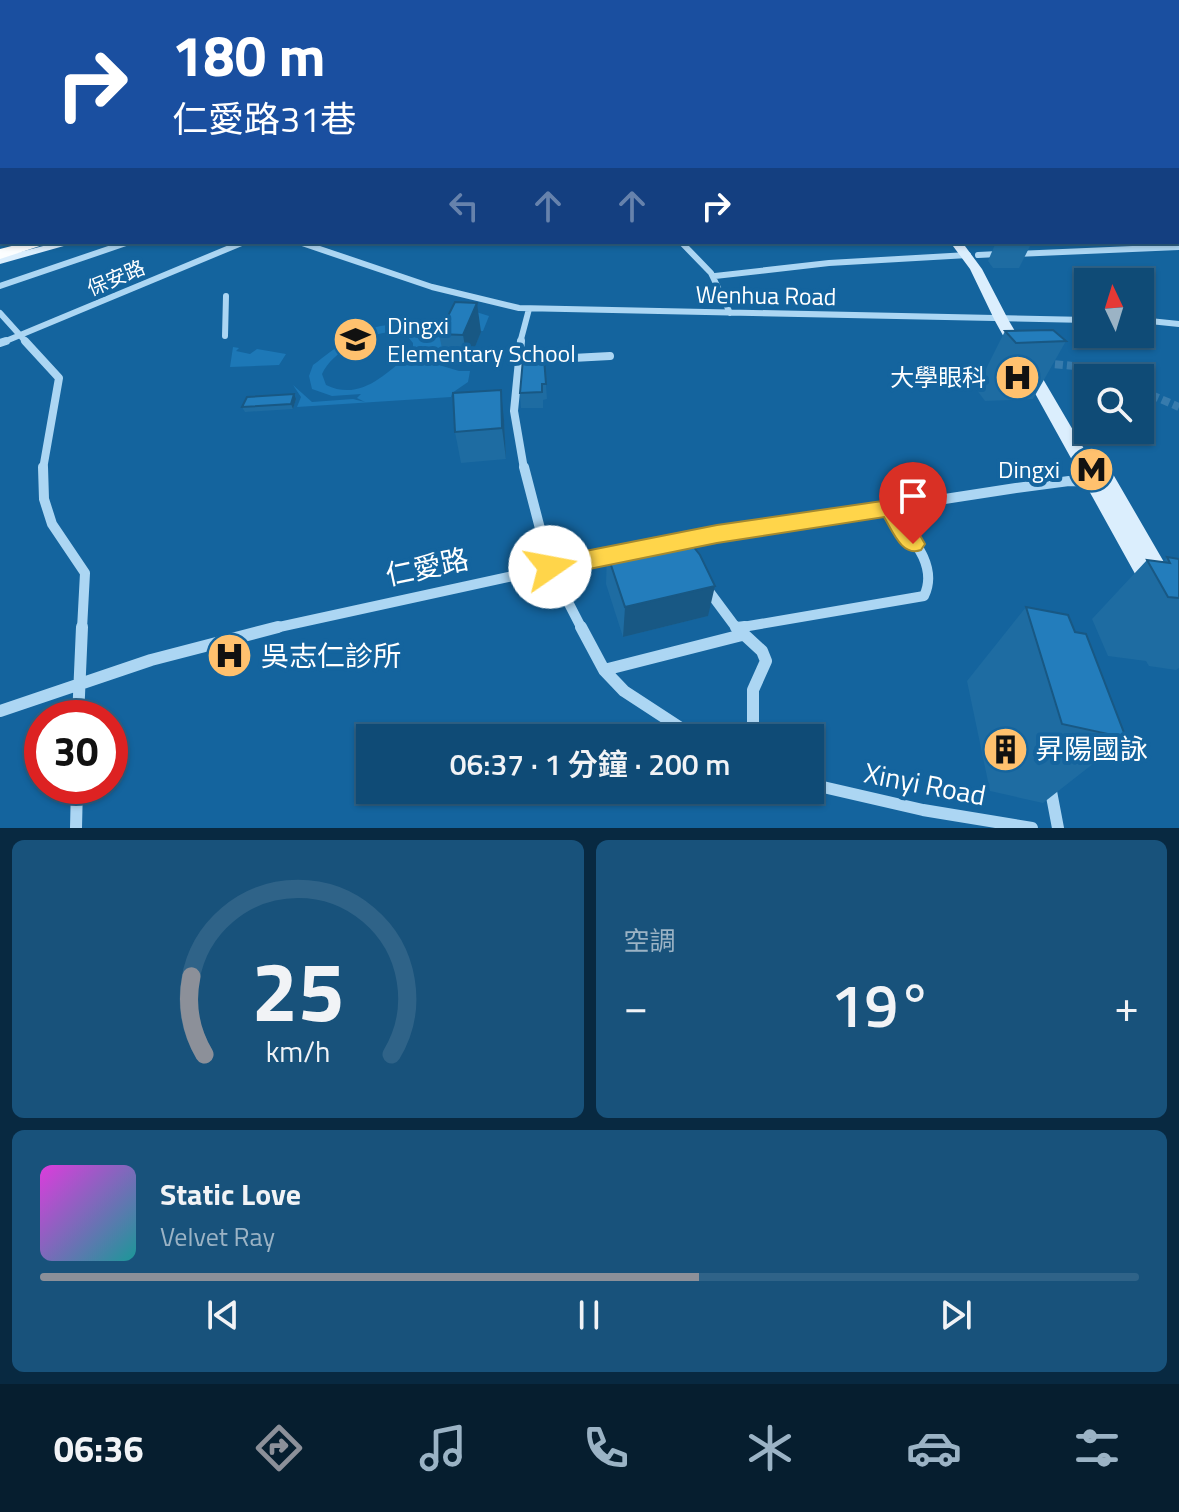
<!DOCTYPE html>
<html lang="zh-TW">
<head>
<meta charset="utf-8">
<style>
  body { margin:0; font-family:"Titillium Web","Noto Sans TC",sans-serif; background:#18527b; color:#f1f3f6; height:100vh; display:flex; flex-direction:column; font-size:30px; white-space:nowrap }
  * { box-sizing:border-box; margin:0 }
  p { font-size:26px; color:#9bb3c5 }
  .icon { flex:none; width:44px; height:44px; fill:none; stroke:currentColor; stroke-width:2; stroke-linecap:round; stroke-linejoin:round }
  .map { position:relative; height:828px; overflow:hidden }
  .side { display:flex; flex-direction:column; gap:12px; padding:12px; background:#082941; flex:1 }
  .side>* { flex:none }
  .hud { position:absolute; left:0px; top:0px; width:1180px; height:244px; box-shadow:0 2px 6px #0004,0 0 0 2px #2f6388; background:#1a4fa0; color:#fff; overflow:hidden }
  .needle { width:52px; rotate:356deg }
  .tools { position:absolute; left:1074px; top:268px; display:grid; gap:16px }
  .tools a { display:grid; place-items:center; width:80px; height:80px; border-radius:0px; background:#0f4b76; box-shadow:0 2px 6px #0004,0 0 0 2px #2f6388; font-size:40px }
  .speed { position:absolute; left:24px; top:700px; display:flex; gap:16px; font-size:40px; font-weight:700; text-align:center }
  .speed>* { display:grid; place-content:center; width:104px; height:104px; border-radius:50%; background:#0f4b76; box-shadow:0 2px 6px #0004,0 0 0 2px #2f6388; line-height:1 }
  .speed .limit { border:12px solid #d22; background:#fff; color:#111 }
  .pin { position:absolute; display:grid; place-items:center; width:68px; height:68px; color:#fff; margin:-82px -34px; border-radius:50% 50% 50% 0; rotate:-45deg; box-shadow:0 0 8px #0007 }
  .pin .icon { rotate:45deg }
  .me { position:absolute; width:88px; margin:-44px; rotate:78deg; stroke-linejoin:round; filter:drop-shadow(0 0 6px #0008) }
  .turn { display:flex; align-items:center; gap:28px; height:168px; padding:0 40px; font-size:36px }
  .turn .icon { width:104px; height:104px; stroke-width:2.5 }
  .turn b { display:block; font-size:56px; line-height:68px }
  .lanes { display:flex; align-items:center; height:76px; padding:0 40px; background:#0003; justify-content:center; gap:40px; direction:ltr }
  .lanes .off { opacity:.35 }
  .big { font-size:60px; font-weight:600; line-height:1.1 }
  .side .widget { flex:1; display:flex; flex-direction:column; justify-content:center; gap:12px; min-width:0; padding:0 28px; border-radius:12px; background:#18527b }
  .side .dial { align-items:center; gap:0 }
  .dial svg { height:208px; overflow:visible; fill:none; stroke:#2f6388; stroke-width:7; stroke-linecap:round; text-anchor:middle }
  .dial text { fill:#f1f3f6; stroke:none }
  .song { display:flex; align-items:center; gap:24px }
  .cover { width:96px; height:96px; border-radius:12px; background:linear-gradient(135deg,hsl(300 70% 55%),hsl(180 70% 35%)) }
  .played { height:8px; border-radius:4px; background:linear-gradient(90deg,#8c9099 60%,#2f6388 60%) }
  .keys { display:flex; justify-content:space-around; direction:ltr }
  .heat { display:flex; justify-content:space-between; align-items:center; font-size:44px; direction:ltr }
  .side .tiles { flex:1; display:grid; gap:12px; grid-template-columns:1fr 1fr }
  .widget:last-child { grid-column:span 2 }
  .trip { position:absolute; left:356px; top:724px; width:468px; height:80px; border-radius:0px; background:#0f4b76; box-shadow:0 2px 6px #0004,0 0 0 2px #2f6388; font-weight:600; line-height:80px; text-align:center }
  .dock { display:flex; height:128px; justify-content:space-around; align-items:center; background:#061e2f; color:#9bb3c5 }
  .dock .icon { width:56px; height:56px }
  .dock .active { color:#8c9099 }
  .dock b { font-size:36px; color:#f1f3f6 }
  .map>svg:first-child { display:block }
  .green { fill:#1d78b7; fill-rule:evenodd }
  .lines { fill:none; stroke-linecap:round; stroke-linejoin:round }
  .minor-tunnel { stroke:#377bad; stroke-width:8; stroke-dasharray:8 4; stroke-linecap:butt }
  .minor-far3 { stroke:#acd6f3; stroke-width:6 }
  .minor-far2 { stroke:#acd6f3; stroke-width:8 }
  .minor-far1 { stroke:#acd6f3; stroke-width:10 }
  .minor { stroke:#acd6f3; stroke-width:12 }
  .tertiary { fill:#acd6f3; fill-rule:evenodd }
  .secondary { fill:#dbeefd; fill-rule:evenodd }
  .trunk { fill:#fcfeff; fill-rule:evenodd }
  .wall { fill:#1e6ca2 }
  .shaded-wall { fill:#185884 }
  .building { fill:#237dbc; stroke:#185884; stroke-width:2 }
  .route { fill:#ffd54a; stroke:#a68a30; stroke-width:2 }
  .labels { text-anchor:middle; stroke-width:8; stroke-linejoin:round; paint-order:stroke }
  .far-street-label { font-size:20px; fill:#fff; stroke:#14649e }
  .street-label { font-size:24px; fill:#fff; stroke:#14649e }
  .poi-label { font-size:24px; fill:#fff; stroke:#14649e; text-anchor:end }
  .near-street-label { font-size:28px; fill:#fff; stroke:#14649e }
  .near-poi-label { font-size:28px; fill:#fff; stroke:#14649e; text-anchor:start }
</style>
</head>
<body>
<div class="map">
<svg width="1179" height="828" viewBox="0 0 1179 828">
  <rect width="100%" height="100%" fill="#14649e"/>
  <path class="green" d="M473,311L489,316L483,331L458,330L439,365L459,371H470L468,382L452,393L451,397L297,407L301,397L293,385L312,402L353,399L365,402L357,398L361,394L332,396L312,389L309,376L313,365C345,341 378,311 420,332L426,341L454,317ZM389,332L408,337L413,343V350L407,356C384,376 359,401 326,385L322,374C333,351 365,335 389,332Z
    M233,347L239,348L236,351L250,354L257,349L286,354L279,365L230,367Z"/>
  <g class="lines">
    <path class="minor-tunnel" d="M1043,363L1104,369L1119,378
      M1140,390L1179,407"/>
    <path class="minor-far3" d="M299,242L432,287L519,308L1088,320
      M681,242L711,273L730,313
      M1016,254L1179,247
      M978,255L998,254
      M715,276L829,263L968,255
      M0,286L129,242
      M0,313L27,343
      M1140,320L1179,324
      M225,336L226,296
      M1,343L244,242
      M520,343L529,309"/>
    <path class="minor-far2" d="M25,341L59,378L43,469
      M521,341L514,411L524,469
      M0,343L6,341
      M535,360L610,356"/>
    <path class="minor-far1" d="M43,467L44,499L52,524L85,573L82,629
      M524,467L550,567L582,629
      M679,540L1016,488L1069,481L1092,482
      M708,590L737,629
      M737,628L924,596C940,564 907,533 889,508
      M270,629L614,554"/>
    <path class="minor" d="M581,627L604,670L624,691L696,738
      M736,627L762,651L766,661L753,690V738
      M737,628L745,627
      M604,670L742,635
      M0,711L151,660L278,627
      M78,718L82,627
      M810,784L923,810L1032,828
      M1050,786L1058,828
      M76,828L77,786"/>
    <path class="tertiary" d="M1178,183H1179V189H1178Z"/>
    <path class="secondary" d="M59,242H78L0,264V257Z
      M950,242H962L982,269L1009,321L1097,471L1104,468L1110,469L1179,588V617L1171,615L1158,590L1151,593L1144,590L995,321L970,269Z"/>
    <path class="trunk" d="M0,97H2V102H0Z
      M27,242H52L0,259V249Z"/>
  </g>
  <path class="wall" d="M996,242H1032L1019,268H993L988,261Z
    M1005,331L1066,341L1033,399L985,401L976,389Z
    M481,332L468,364L445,363L439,334Z
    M544,358L547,399L543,400V408H521L520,393Z
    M296,399L293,409L245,412L242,407Z
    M504,420L506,459L461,463L455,432Z
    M607,553L708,616L623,637L606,584Z
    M1167,557L1179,559V668L1176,670L1149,666L1146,661L1108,656L1092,619L1147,560L1163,562Z
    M1026,607L1075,632L1126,738L1043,803L990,791L967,681Z"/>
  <path class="shaded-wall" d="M477,303L481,332L468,364L463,335Z
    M501,390L504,420L506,459L502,428Z
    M294,394L296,399L293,409L291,404Z
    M715,586L708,616L623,637L625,607Z"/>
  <path class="building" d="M455,302L477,303L463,335L439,334Z
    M1053,330L1066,341L1016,343L1005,331Z
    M544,358L546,384H542V392L520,393L523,359Z
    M501,390L502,428L455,432L453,393Z
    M294,394L291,404L242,407L247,397Z
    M685,536L700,555L715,586L625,607L607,553Z
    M1167,557L1179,559V598L1168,597L1147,560L1170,563Z
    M1026,607L1068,615L1075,632L1086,634L1126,738L1062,724Z"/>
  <linearGradient id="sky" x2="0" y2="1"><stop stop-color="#0b3757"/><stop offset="0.46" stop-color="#3472a6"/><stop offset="1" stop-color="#3472a6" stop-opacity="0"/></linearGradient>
  <rect width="1179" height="213" fill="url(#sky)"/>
  <path class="route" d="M889,500C904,505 917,530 925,544L921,550C902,557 893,532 884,517L717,543L550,577L541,574L538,567L541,561L550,558L717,525Z"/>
  <defs>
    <symbol id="school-disc" viewBox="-11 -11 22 22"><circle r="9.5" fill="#ffc16e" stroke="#14649e"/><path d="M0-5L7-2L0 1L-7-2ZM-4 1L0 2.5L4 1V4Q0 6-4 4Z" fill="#111"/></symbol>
    <symbol id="hospital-disc" viewBox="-11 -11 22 22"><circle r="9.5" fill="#ffc16e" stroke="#14649e"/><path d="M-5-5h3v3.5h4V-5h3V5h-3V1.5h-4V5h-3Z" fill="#111"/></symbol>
    <symbol id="metro-disc" viewBox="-11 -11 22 22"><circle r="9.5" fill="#ffc16e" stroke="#14649e"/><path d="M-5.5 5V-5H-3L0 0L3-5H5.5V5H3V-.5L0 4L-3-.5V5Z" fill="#111"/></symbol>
    <symbol id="building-disc" viewBox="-11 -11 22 22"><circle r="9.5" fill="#ffc16e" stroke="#14649e"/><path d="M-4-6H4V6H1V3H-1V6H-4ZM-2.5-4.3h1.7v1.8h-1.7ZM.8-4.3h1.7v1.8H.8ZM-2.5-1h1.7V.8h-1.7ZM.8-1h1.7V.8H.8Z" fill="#111"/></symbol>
  </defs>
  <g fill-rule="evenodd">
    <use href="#school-disc" x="330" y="314" width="51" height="51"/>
    <use href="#hospital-disc" x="992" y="352" width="51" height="51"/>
    <use href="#metro-disc" x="1066" y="444" width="51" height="51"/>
    <use href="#hospital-disc" x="204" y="630" width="51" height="51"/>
    <use href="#building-disc" x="980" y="724" width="51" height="51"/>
  </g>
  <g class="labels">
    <g class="far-street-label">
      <text transform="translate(116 278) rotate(-23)" y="7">保安路</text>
    </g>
    <g class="street-label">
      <text transform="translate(766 296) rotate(1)" y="8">Wenhua Road</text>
    </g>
    <g class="poi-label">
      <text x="387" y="334" text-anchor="start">Dingxi<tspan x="387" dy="28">Elementary School</tspan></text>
      <text x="986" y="386">大學眼科</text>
      <text x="1060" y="478">Dingxi</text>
    </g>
    <g class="near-street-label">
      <text transform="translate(427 567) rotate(-12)" y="10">仁愛路</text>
      <text transform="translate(925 784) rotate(11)" y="10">Xinyi Road</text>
    </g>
    <g class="near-poi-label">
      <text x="261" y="666">吳志仁診所</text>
      <text x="1036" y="759">昇陽國詠</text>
    </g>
  </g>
</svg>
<div class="tools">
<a><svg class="needle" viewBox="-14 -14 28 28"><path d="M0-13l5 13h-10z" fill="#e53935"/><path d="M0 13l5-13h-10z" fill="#9bb3c5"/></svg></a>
<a><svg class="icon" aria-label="search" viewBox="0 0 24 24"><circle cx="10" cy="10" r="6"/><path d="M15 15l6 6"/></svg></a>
</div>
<div class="speed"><div class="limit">30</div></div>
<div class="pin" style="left:913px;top:544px;background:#d93025"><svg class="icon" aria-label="arrive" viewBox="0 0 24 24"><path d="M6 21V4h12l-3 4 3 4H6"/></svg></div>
<svg class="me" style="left:550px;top:567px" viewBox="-20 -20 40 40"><circle r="19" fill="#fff"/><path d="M0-13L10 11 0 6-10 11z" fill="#ffd54a"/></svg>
<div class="trip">06:37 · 1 分鐘 · 200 m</div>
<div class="hud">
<div class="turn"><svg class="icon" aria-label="right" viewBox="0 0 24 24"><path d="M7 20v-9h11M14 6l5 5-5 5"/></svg><div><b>180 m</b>仁愛路31巷</div></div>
<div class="lanes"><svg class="icon off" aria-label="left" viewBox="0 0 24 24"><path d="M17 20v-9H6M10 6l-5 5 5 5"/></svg><svg class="icon off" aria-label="ahead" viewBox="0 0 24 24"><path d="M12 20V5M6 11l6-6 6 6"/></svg><svg class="icon off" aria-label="ahead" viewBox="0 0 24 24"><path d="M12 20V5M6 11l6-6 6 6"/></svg><svg class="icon" aria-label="right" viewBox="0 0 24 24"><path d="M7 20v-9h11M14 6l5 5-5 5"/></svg></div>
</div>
</div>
<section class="side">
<div class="tiles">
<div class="widget dial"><svg viewBox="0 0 100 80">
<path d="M14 69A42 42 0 1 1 86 69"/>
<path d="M14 69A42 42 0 0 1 9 39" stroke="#8c9099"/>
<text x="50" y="56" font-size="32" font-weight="700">25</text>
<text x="50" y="72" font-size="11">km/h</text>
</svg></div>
<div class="widget"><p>空調</p>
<div class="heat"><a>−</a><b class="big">19°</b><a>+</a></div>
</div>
<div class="widget">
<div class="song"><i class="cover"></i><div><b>Static Love</b><p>Velvet Ray</p></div></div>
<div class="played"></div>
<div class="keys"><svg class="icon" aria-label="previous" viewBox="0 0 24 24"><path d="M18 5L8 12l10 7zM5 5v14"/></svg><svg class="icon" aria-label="pause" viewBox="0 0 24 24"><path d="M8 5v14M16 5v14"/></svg><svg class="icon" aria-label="next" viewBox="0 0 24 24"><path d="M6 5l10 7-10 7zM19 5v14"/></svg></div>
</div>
</div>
</section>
<nav class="dock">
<b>06:36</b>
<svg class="icon active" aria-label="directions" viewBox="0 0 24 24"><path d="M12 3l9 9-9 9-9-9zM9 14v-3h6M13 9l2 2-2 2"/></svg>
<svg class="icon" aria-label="music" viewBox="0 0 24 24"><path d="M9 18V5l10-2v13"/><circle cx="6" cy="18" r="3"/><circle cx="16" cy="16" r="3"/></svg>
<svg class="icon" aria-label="phone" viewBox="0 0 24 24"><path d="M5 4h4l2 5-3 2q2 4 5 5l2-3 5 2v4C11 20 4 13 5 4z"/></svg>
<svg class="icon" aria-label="climate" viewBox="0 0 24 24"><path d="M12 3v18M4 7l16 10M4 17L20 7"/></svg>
<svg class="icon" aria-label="car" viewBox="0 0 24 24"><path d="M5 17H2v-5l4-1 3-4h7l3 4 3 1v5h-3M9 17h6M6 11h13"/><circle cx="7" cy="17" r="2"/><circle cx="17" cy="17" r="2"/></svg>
<svg class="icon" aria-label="filters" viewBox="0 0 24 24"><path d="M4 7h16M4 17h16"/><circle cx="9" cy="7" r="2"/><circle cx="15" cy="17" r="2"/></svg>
</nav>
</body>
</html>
